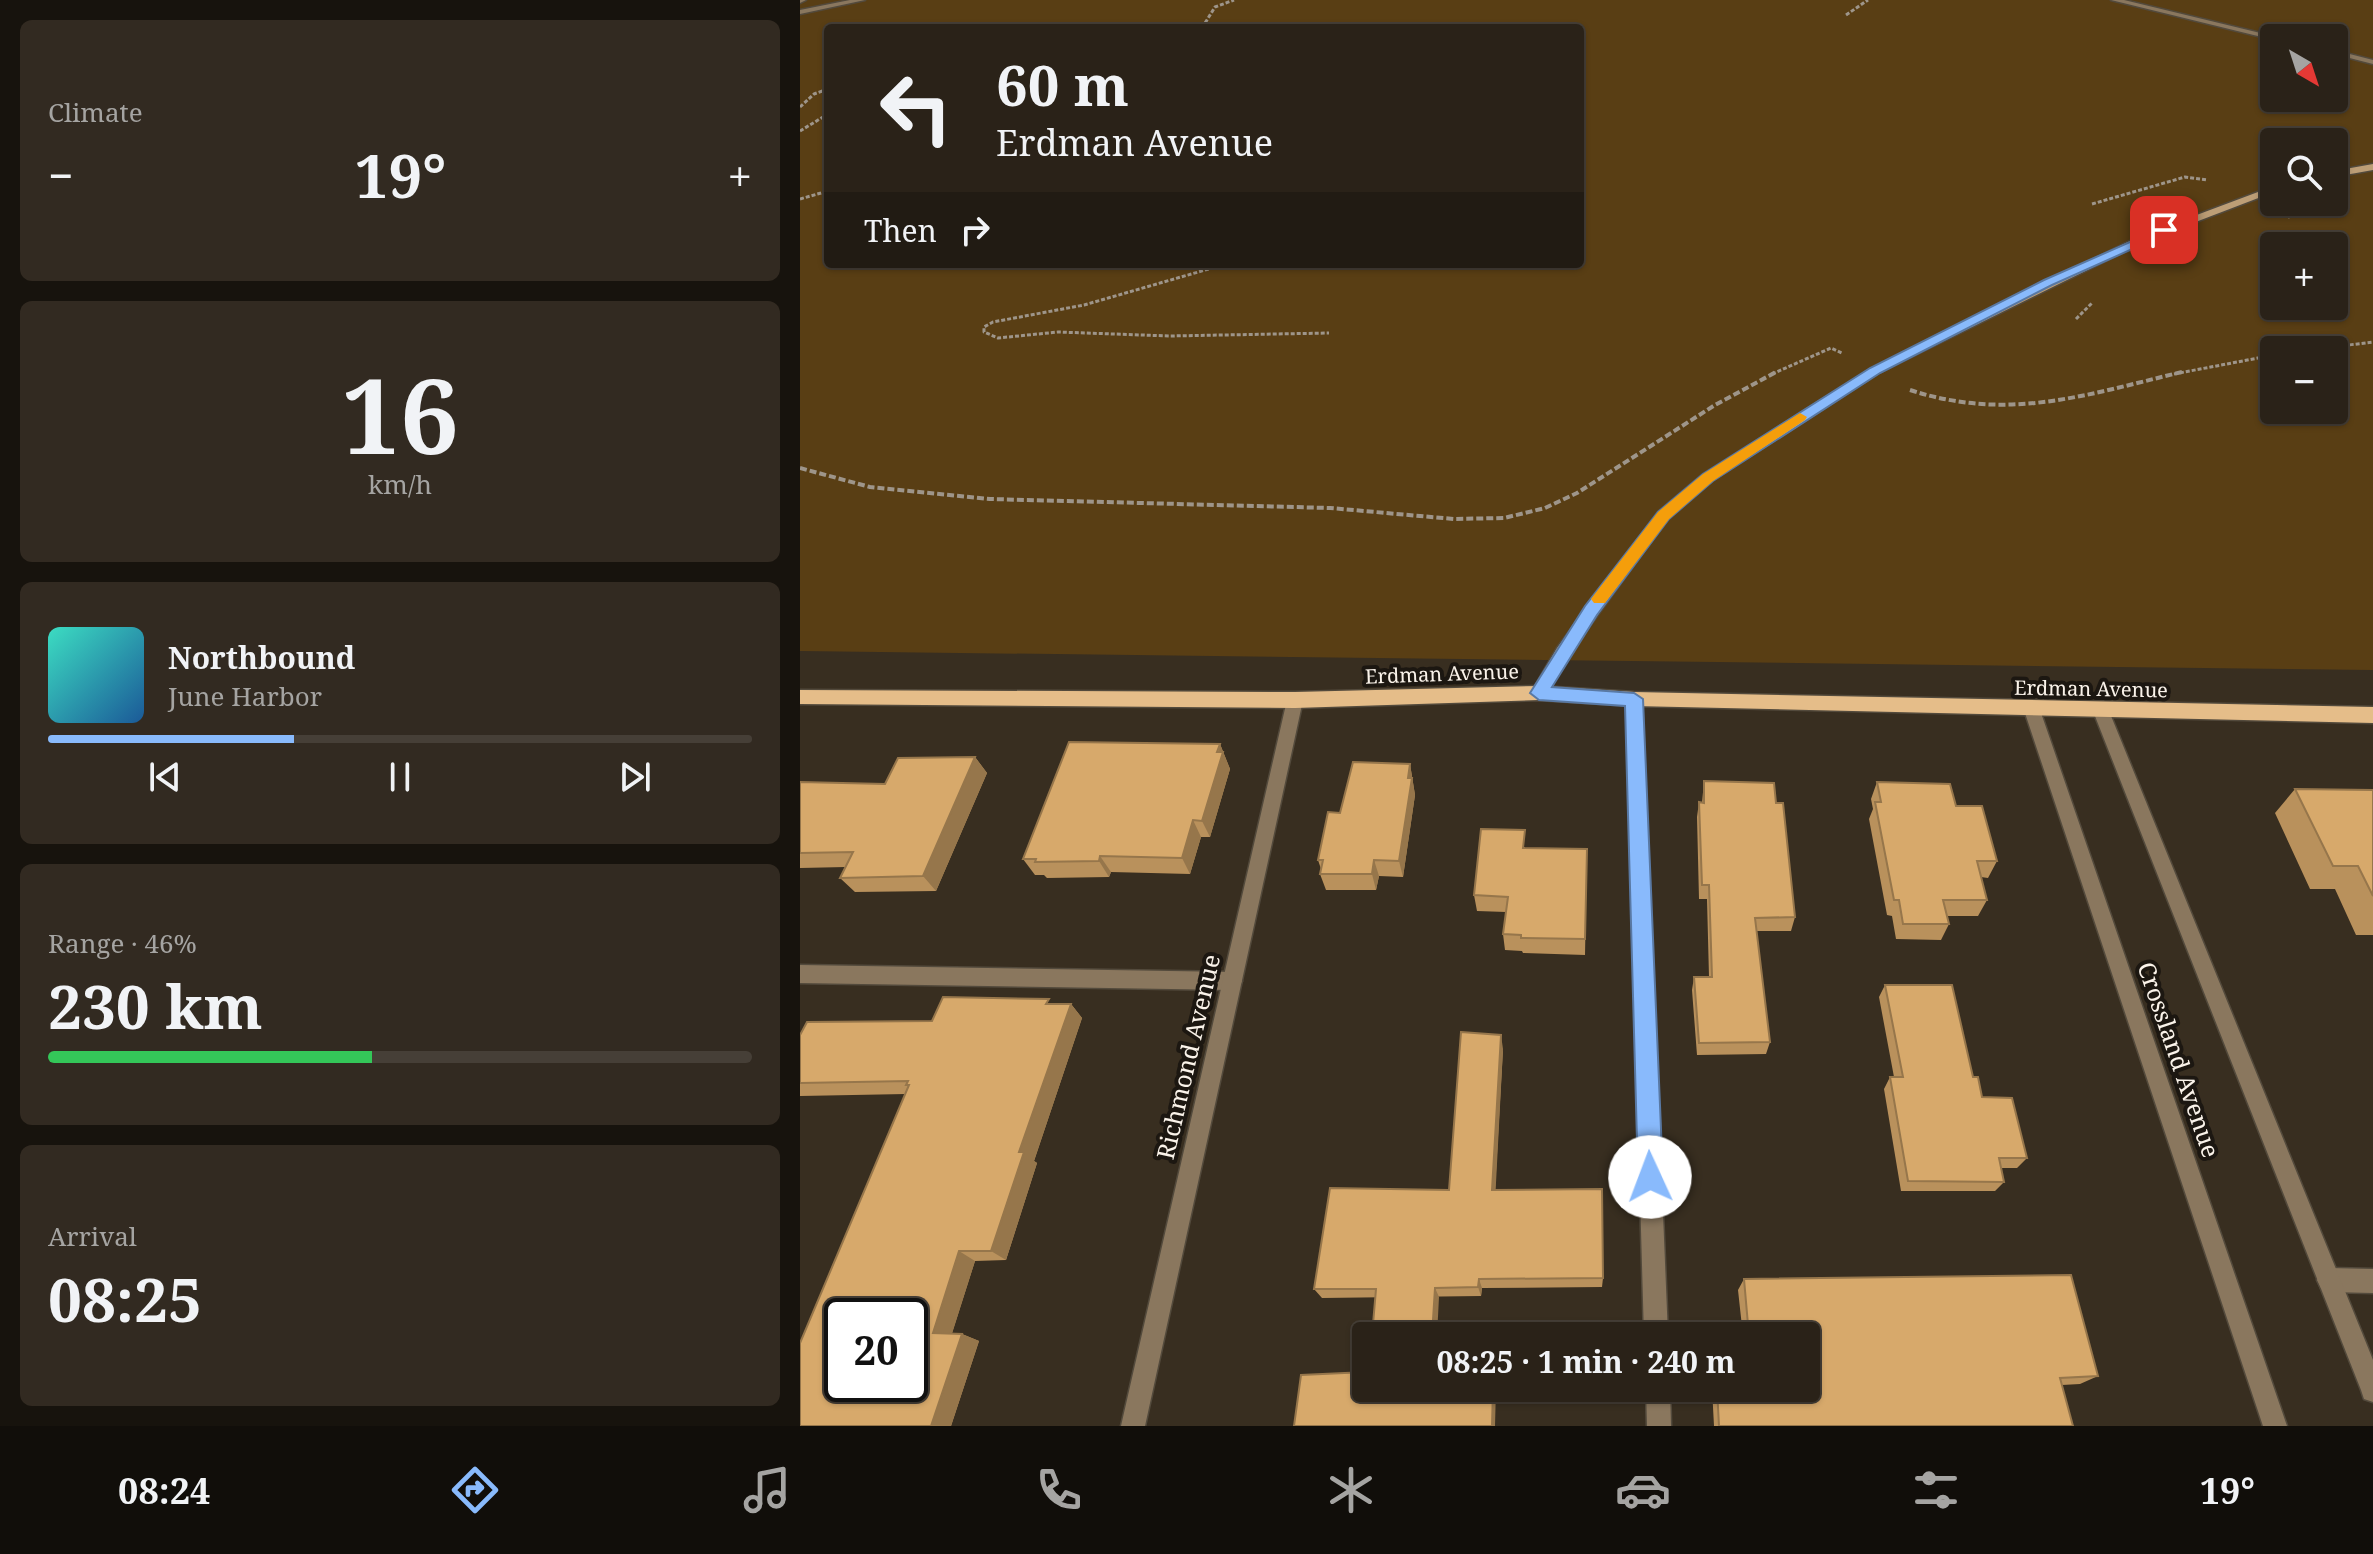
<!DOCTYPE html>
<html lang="en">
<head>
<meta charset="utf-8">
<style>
  body { margin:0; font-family:"Noto Serif",serif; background:#322a21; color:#f1f3f6; height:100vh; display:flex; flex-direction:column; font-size:30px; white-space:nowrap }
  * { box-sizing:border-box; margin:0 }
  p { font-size:26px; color:#a5a4a2 }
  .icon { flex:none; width:44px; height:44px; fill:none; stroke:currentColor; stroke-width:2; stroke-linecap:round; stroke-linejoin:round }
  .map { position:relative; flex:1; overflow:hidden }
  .panel { display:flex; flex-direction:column; gap:20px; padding:20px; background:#17130d; width:800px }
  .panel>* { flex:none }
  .guide { position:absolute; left:24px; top:24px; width:760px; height:244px; border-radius:8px; box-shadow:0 2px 6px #0004,0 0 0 2px #463f37; background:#2a2218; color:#f1f3f6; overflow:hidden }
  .needle { width:52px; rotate:141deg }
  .tools { position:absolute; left:1460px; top:24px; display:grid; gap:16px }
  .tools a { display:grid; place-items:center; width:88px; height:88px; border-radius:8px; background:#2a2218; box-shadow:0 2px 6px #0004,0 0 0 2px #463f37; font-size:40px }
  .speed { position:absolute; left:24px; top:1298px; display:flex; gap:16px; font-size:40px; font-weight:700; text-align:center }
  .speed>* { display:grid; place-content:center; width:104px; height:104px; border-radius:50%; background:#2a2218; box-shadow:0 2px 6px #0004,0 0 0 2px #463f37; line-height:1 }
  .speed .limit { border:4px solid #111; border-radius:12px; background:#fff; color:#111 }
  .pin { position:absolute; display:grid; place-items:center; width:68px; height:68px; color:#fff; margin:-34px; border-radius:16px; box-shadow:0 4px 12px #0006 }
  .me { position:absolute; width:88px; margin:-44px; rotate:358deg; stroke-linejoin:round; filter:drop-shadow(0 0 6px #0008) }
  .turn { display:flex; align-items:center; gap:28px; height:168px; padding:0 40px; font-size:36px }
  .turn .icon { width:104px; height:104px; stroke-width:2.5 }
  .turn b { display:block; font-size:56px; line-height:68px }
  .then { display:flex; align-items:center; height:76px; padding:0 40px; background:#0003; gap:16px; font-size:30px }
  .big { font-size:60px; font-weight:700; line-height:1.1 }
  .panel .tile { flex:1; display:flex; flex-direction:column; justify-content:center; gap:12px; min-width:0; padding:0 28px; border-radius:12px; background:#322a21 }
  .panel .dial { align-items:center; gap:0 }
  .dial b { font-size:104px; line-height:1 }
  .song { display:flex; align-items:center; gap:24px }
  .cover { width:96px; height:96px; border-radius:12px; background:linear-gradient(135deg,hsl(170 70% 55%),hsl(210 70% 35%)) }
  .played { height:8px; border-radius:4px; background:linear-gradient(90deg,#89bafc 35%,#463f37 35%) }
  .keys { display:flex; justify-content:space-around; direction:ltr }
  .heat { display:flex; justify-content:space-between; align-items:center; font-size:44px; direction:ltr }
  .charge { height:12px; border-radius:6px; background:linear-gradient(90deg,#34c759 46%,#463f37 0) }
  .trip { position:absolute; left:552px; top:1322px; width:468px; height:80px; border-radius:8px; background:#2a2218; box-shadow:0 2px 6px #0004,0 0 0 2px #463f37; font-weight:700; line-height:80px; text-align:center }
  .menu { display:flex; height:128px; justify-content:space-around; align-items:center; background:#110e0a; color:#a5a4a2 }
  .menu .icon { width:56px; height:56px }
  .menu .on { color:#89bafc }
  .menu b { font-size:36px; color:#f1f3f6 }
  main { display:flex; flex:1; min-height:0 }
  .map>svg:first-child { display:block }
  .green { fill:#593e14; fill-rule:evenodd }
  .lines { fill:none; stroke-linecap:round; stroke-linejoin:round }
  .lane-casing { stroke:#534a3c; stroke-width:3 }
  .street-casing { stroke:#534a3c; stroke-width:3 }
  .secondary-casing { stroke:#534a3c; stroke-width:3 }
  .primary-casing { stroke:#534a3c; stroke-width:3 }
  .path-far1 { stroke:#9e958a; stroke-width:3; stroke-dasharray:4 2; stroke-linecap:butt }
  .path { stroke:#9e958a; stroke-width:4; stroke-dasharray:7 3; stroke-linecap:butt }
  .lane { fill:#8a775e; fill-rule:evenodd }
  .street { fill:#8a775e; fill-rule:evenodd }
  .secondary { fill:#bd9e76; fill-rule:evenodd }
  .primary { fill:#e5bd89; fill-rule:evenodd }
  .wall { fill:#b9915c }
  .shaded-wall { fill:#96764b }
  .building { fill:#d7a96b; stroke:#96764b; stroke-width:2; fill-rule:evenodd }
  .route { fill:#89bafc; stroke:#5979a4; stroke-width:2 }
  .slow { fill:#f59e0b }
  .labels { text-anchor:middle; stroke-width:8; stroke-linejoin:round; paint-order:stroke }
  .street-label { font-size:20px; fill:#faf3ea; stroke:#1c1711 }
  .near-street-label { font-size:24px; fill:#faf3ea; stroke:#1c1711 }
</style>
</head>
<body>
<main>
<section class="panel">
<div class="tile"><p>Climate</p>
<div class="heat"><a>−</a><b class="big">19°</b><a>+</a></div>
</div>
<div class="tile dial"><b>16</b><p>km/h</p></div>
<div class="tile">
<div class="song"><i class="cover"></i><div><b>Northbound</b><p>June Harbor</p></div></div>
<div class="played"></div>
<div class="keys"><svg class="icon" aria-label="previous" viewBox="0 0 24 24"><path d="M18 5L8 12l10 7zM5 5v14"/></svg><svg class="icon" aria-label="pause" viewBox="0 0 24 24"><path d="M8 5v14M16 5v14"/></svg><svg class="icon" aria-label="next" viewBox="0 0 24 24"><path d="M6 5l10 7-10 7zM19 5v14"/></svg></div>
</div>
<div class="tile"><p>Range · 46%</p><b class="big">230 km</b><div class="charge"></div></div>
<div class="tile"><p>Arrival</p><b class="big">08:25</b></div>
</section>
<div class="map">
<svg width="1573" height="1426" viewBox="0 0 1573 1426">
  <rect width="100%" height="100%" fill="#382e20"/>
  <path class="green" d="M0,0H1573V670L0,651ZM28,28H780V264H28ZM1474,38H1534V98H1474ZM1474,142H1534V202H1474ZM1474,246H1534V306H1474ZM1474,350H1534V410H1474Z"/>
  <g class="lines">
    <defs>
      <path id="lane" d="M0,0H6L0,3Z
        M1311,0H1324L1481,38L1474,40Z
        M1534,50L1573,60V64L1534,54Z
        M834,693L842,699L868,1336H844L826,699Z
        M0,965L432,972L439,975L442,981L439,987L432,990L0,983Z
        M1529,1268L1573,1269V1293L1529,1292L1521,1288L1517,1280L1521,1272Z
        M846,1388H870L871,1426H847Z"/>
      <path id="street" d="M50,0H65L0,14V10Z
        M495,694L503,700L345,1426H321L487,700Z
        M1232,704L1238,706L1240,710L1487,1426H1463L1224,710L1226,706Z
        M1301,705L1307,707L1309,711L1573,1360V1402L1564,1399L1561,1390L1293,711L1295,707Z"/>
      <path id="secondary" d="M1573,164V170L1534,177V171Z
        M1474,186V192L1346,241L1079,373L913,480L868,518L768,656L745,697H733L731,693L757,648L858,512L903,474L1071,369L1338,237Z"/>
      <path id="primary" d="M739,686L834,692L1573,707V723L834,706L739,700L495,708L0,704V690L495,692Z"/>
    </defs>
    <use href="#lane" class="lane-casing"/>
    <use href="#street" class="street-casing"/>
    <use href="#secondary" class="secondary-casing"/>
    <use href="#primary" class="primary-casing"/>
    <path class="path-far1" d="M1046,15L1068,0
      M402,28L415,7L434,0
      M0,107L14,94L28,89
      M0,131L28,114
      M0,199L28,191
      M1292,204L1385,177L1407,180
      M1488,217L1537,206
      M426,264L284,305L193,322L184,327V332L198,338L258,332L370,336L529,333
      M1276,319L1292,303
      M1508,350L1573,342
      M972,374L1031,348L1042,353
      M1374,374L1474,355"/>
    <path class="path" d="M1110,390C1208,422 1286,395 1382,372
      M0,468L70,487L190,499L530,508L654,519L704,518L745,508L777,493L915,405L976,372"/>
    <use href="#lane" class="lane"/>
    <use href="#street" class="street"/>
    <use href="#secondary" class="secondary"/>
    <use href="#primary" class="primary"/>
  </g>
  <path class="wall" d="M420,744L430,769L410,837H401L390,874L311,872L309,877L247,878L244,875H235L223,859Z
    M175,757L187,773L136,891L55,892L40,878L46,867L0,868V782L85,784Z
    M610,764L615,795L603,877L579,876L576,890H526L520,874L521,869L518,860L540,813Z
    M904,781L976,803L995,917L991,931H956L970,1042L966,1054L897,1055L892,990L894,977H909L907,899H899L897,817L899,802L902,803Z
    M1077,782L1156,806L1197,861L1188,878L1181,877L1187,900L1178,916H1147L1149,924L1141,940L1096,939L1092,916L1087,915L1069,819L1073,809L1071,799Z
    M1495,789L1573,790V935H1556L1535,889H1510L1475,813Z
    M726,848L787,849L785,955L723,953L722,951L705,950L703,934L706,912L677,911L674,895Z
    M1085,985L1173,1077L1182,1097L1227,1158L1217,1168H1201L1204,1182L1195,1191H1101L1084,1089L1090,1077H1094L1079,997Z
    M253,1004H271L282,1018L234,1161L237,1163L206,1260L175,1261L152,1333L162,1334L179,1341L151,1426H0L106,1094L0,1096V1035L132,1021Z
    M703,1049L695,1190L803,1278L802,1287L682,1288L681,1296L522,1298L514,1289L649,1190Z
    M944,1279L1298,1376L1280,1384L1262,1385L1273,1426H914L912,1388H1006V1336H943L938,1290Z"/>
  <path class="shaded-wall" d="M420,744L430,769L410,837L402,821Z
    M175,757L187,773L136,891L123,876Z
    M610,764L615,795L603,877L599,861Z
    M393,820L401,837L390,874L382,858Z
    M300,856L311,872L309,877L299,861Z
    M574,860L579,876L576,890L572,874Z
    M271,1004L282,1018L234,1161L237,1163L206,1260L191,1251L219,1152Z
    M701,1035L703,1049L695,1202L692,1190Z
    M159,1251L175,1261L150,1340L133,1333Z
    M679,1279L682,1288L681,1296L678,1287Z
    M635,1288L639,1297L637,1336H632Z
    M162,1334L179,1341L151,1426H131Z
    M693,1388H696L695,1426H692Z"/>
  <path class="building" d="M269,742L420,744L417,752H423L402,821L393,820L382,858L300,856L299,861L235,862L236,859H223Z
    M175,757L123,876L40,878L53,852L0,853V782L85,784L98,758Z
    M553,762L610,764L608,778H612L599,861L574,860L572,874H520L523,860H518L528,812L540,813Z
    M904,781L974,783L976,803H983L995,917L955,918L970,1042L899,1043L894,977H912L909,885H902L899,802L904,803Z
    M1077,782L1150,784L1156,806H1182L1197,861H1177L1187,900H1143L1149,924H1103L1099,900H1094L1075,802H1081Z
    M1495,789L1573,790V896L1558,866H1533Z
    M681,829L725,830L723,848L787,849L785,939L721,938V935L703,934L708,897L674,895Z
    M1085,985H1152L1173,1077H1178L1182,1097L1212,1098L1227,1158H1199L1204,1182L1108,1181L1090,1077H1103Z
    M143,997L249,999L246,1004H271L219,1152H224L191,1251H159L133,1333L162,1334L131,1426H0V1343L109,1085H106L108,1081L0,1083V1035L7,1022L132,1021ZM42,1316H110V1384H42Z
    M661,1032L701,1035L692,1190L802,1189L803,1278L679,1279L678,1287L635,1288L632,1336H572L576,1289H514L530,1188L649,1190Z
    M1271,1275L1298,1376L1260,1378L1273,1426H919L917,1388H1006V1336H949L944,1279Z
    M566,1372V1388H693L692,1426H494L501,1375Z"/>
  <path class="route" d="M1364,227L1370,230L1368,233L1252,285L1080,373L913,481L869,519L797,615L752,687L834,693L843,699L863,1177L859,1186L850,1189L842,1186L838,1177L825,706L739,700L730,693L785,606L858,512L903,474L1070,368L1244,280Z"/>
  <path class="slow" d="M1000,413L1007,417L1005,420L913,481L869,519L805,603H794L791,599L794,595L858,512L903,474Z"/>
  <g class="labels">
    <g class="street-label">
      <text transform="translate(642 674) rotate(-2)" y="7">Erdman Avenue</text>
      <text transform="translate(1291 689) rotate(1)" y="7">Erdman Avenue</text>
    </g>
    <g class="near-street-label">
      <text transform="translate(389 1057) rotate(-77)" y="8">Richmond Avenue</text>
      <text transform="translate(1378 1060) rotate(71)" y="8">Crossland Avenue</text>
    </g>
  </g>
</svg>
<div class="tools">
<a><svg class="needle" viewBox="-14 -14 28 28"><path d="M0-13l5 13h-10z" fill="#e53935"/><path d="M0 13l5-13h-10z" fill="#a5a4a2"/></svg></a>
<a><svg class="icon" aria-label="search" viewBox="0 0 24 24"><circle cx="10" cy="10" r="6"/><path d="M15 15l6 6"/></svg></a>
<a>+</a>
<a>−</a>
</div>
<div class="speed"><div class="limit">20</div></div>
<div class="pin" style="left:1364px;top:230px;background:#d93025"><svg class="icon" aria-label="arrive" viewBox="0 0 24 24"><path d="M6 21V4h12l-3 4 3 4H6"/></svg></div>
<svg class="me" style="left:850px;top:1177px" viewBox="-20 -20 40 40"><circle r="19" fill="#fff"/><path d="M0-13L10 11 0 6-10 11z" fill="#89bafc"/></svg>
<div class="trip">08:25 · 1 min · 240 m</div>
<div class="guide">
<div class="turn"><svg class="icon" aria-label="left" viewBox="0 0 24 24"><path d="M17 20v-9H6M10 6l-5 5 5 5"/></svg><div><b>60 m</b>Erdman Avenue</div></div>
<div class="then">Then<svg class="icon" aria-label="right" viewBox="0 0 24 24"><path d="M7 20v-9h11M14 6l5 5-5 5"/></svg></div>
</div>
</div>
</main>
<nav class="menu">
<b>08:24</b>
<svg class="icon on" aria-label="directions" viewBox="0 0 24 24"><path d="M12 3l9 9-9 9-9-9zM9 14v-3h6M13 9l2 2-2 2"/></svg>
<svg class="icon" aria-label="music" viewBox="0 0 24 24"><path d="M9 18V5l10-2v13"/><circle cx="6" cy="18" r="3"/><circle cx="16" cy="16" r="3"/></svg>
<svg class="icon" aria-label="phone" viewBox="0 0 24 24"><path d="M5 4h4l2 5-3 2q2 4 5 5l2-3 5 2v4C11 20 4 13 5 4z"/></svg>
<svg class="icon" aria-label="climate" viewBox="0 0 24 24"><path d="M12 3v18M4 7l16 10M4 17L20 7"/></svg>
<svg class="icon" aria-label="car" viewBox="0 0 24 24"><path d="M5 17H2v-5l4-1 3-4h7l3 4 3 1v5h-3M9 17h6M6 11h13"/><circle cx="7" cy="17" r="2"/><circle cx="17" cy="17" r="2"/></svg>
<svg class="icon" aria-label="filters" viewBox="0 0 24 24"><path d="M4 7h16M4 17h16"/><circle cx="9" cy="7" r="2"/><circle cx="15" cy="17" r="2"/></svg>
<b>19°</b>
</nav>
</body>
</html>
